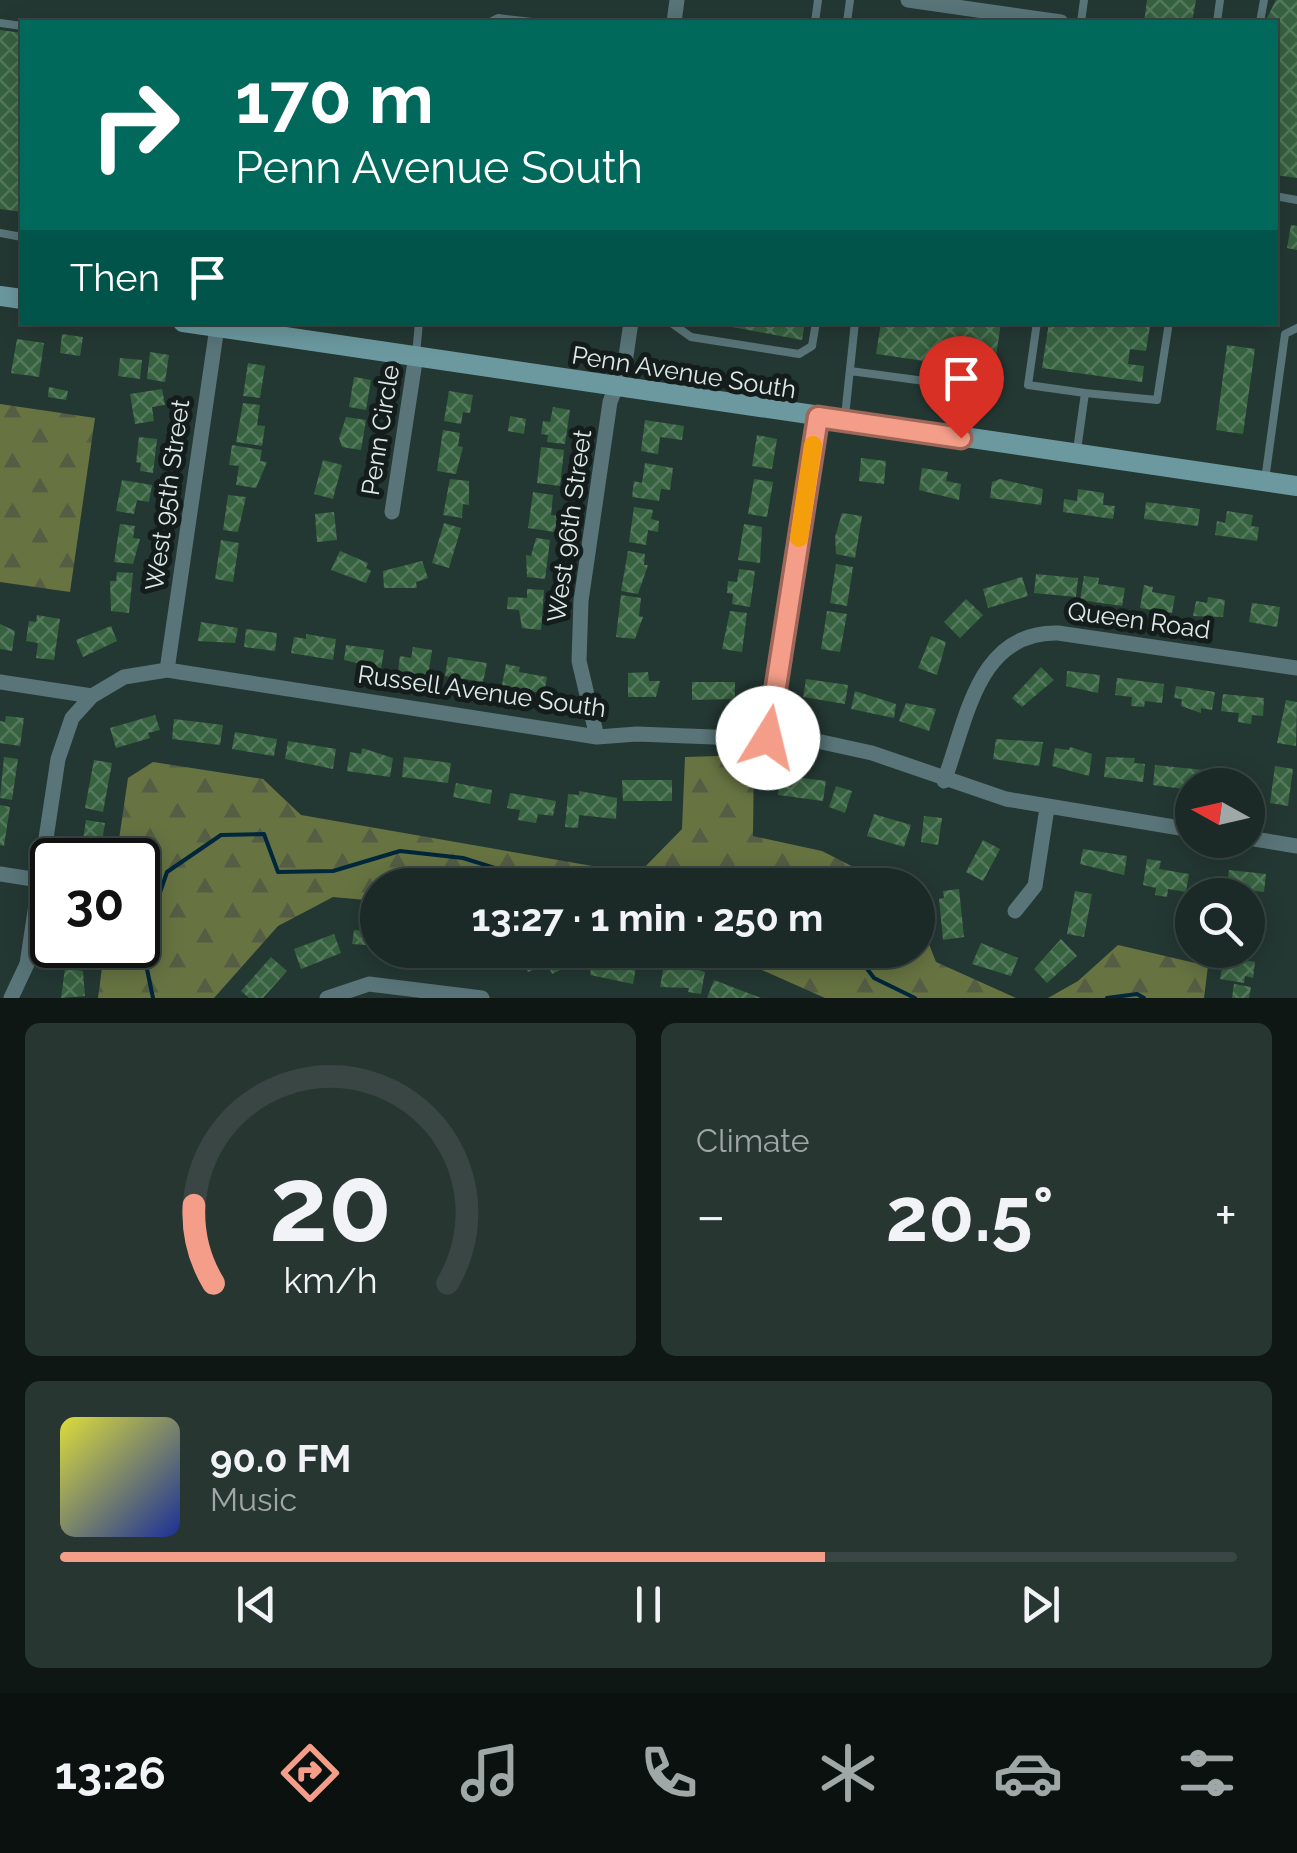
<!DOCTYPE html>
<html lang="en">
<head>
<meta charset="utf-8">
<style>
  body { margin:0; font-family:Raleway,sans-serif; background:#283632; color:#f1f3f6; height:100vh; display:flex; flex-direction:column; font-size:38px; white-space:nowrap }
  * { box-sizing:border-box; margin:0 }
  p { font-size:32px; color:#a0a7a7 }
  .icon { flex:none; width:55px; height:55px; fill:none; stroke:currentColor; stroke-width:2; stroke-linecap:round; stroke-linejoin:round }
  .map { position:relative; height:998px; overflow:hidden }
  .details { display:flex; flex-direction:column; gap:25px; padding:25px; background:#0f1715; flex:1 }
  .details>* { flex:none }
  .top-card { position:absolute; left:20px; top:20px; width:1258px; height:305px; border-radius:0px; box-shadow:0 5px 25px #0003,0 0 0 2px #394643; background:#00695c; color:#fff; overflow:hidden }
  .needle { width:65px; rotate:278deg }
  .tools { position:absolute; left:1175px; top:768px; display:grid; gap:20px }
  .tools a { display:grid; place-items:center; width:90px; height:90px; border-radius:50%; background:#1b2a26; box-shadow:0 5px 25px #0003,0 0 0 2px #394643; font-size:50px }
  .speed { position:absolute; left:30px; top:838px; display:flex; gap:20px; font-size:50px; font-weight:700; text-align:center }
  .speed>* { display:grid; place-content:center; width:130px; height:130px; border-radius:50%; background:#1b2a26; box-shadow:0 5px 25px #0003,0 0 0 2px #394643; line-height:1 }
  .speed .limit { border:5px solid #111; border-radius:15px; background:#fff; color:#111 }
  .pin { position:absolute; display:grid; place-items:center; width:85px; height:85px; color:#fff; margin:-102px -42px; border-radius:50% 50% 50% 0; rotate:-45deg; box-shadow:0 0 10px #0007 }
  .pin .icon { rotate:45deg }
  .me { position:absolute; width:110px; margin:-55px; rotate:9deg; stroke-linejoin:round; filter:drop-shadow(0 0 8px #0008) }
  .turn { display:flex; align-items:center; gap:35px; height:210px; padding:0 50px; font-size:45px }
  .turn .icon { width:130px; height:130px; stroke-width:2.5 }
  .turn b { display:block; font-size:70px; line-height:85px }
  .then { display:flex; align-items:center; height:95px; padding:0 50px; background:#0003; gap:20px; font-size:38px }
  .big { font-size:75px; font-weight:700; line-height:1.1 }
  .details .tile { flex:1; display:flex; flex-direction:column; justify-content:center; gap:15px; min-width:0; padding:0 35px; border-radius:15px; background:#283632 }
  .details .dial { align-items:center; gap:0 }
  .dial svg { height:260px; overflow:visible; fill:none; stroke:#394643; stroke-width:7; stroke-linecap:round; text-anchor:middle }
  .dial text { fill:#f1f3f6; stroke:none }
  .song { display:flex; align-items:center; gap:30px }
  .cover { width:120px; height:120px; border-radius:15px; background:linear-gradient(135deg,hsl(60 70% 55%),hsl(230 70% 35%)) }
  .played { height:10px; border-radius:5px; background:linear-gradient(90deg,#f49e89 65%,#394643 65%) }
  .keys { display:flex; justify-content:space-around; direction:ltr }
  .heat { display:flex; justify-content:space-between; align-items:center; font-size:55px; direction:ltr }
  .details .tiles { flex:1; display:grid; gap:25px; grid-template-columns:1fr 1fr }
  .tile:last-child { grid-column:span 2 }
  .trip { position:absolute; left:360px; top:868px; width:575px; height:100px; border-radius:50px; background:#1b2a26; box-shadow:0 5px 25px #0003,0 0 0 2px #394643; font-weight:700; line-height:100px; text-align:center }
  .dock { display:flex; height:160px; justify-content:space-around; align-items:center; background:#0b110f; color:#a0a7a7 }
  .dock .icon { width:70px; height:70px }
  .dock .active { color:#f49e89 }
  .dock b { font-size:45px; color:#f1f3f6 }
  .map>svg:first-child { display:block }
  .forest { fill:url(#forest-firs) }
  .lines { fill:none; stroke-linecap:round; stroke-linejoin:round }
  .stream { stroke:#00273c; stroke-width:4 }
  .building { fill:url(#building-cross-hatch) }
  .service { stroke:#597579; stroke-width:8 }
  .minor { stroke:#597579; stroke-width:15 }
  .secondary { stroke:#6c99a0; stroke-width:20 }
  .route-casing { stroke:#9f6759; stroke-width:25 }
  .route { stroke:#f49e89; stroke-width:18 }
  .slow { stroke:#f59e0b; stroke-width:18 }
  .labels { text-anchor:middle; stroke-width:10; stroke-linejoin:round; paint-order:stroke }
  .street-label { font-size:25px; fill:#deeae7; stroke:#141d1b }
</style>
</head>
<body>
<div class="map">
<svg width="1297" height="998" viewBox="0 0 1297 998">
  <defs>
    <pattern id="forest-firs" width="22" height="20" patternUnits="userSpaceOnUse" patternTransform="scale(2.5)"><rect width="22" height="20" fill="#677442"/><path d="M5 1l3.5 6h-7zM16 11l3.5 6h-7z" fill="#555d44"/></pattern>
    <pattern id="building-cross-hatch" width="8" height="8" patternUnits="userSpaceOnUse" patternTransform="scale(2.5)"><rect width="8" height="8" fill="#376240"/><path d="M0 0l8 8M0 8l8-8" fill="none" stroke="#54795c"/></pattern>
  </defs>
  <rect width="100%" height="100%" fill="#243833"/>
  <path class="forest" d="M0,404L95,418L70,592L0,582Z
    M754,755L753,836L822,851L889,885H378L377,901L333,897L278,926L214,998H98L105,945H138V860H116L128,778L153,762L263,779L301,815L638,874L682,829L685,757Z
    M918,916L936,962L1016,998H825L717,950H918Z
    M1118,945L1208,966L1204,998H1048L1078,981Z"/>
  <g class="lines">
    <path class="stream" d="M720,885H747
      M853,950L874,978L915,998
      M153,998L142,945L167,872L221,835L264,834L278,872L333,871L400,851L463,858L549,885
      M1107,998L1137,994L1144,998"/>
  </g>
  <path class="building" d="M1147,0H1196L1192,22H1144Z
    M1276,0H1297V178L1275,175V22H1265Z
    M0,30L22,33V212L0,209Z
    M1291,225L1297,226V250L1287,248Z
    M706,322H805L802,340Z
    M898,322H1001L994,371L876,354L881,323Z
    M1049,322L1150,326L1146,351L1130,349L1128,364L1144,366L1142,382L1042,368Z
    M62,334L83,337L80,356L60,353Z
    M17,339L44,343L39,377L11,373Z
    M1227,345L1255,349L1243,434L1216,430Z
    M150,352L169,355L165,382L147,379Z
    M120,358L142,360L140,379L118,376Z
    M248,363L265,366L260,398L243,396Z
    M354,377L371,380L366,410L349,407Z
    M49,387L68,391L66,400L48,397Z
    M162,389L165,405L152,407L154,421L135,424L130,394Z
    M449,391L473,395L470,413L463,412L461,424L444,421Z
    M243,403L260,405L257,425L265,426L262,446L236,442Z
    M553,407L570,410L565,444L547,442L548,435L541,434L543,421L550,422Z
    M510,416L526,419L524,434L508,431Z
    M346,417L366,420L361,450L342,447L339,438Z
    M645,420L684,426L682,440L660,437L658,454L641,451Z
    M443,430L460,433L458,446L463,447L456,474L437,471Z
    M757,435L777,439L772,469L752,466Z
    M139,437L157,439L153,473L140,471L141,463L136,462Z
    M232,445L262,450L260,461L267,462L256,488L236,485L239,466L229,465Z
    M541,447L564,450L560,486L537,483Z
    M861,458L886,461L884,484L859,481Z
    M323,460L342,465L333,499L314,494Z
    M645,463L673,468L670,490L661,489L659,501L632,497L634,481L642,483Z
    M922,468L948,472L946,481L961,484L959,500L919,490Z
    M450,479L469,481V505L463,504L462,518L443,515Z
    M754,479L773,482L767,517L748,514Z
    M1000,479L1043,489L1041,505L990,498L992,482Z
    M122,480L152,485L149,502L137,500L134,514L116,511Z
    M1078,489L1104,493L1103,505L1115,506L1113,519L1063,512L1064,499L1077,501Z
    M533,492L553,495L551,515L557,516L555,532L528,528Z
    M228,495L246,497L238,532L223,530Z
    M1146,502L1200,509L1198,526L1144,519Z
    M634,507L653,510L651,519L659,521L658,532L648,530L646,545L629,542Z
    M1227,511L1253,515L1251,526L1259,527L1257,541L1215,535L1217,521L1225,523Z
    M334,512L337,540L317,542L315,514Z
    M842,513L862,516L855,558L836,554L835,537Z
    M444,523L461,528L449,568L432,563Z
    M120,524L135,526L133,538L140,539L133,564L114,562Z
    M744,524L762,527L760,563L738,560Z
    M536,538L550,540L545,579L527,577L526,555L531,556Z
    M221,540L239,543L233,582L215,579Z
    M340,551L368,563L366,568L371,571L366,583L331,570Z
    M628,551L645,554L644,565H648L638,594L621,591Z
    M422,561L428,578L416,582L417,588H384L383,571Z
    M836,564L853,567L847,606L830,603Z
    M739,569L755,571L750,607L732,604L733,594L727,593L728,581L737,582Z
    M117,572L133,573L129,613L111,611L110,581H116Z
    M1036,574L1078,578L1076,597L1034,593Z
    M1084,576L1099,578L1098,584L1125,588L1122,606L1080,600Z
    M1022,577L1028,596L988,608L983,589Z
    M1144,585L1153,587L1152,592L1175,596L1172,613L1140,608Z
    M527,589L544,590L541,630L522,628L519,610L507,609L508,597L527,598Z
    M621,595L641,598L639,616L643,617L635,639L616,637Z
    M1208,597L1225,600L1223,617L1193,616L1196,601L1207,603Z
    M966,599L983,615L960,638L944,622Z
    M1252,603L1280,607L1277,627L1249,622Z
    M730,611L747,613L742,652L722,649Z
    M827,611L847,614L840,652L821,649Z
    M37,615L60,619L54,660L36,658L38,643L26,641L29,621L36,622Z
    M201,622L238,628L235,643L198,641Z
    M0,624L15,631L12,651L0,649Z
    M111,626L117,641L83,657L76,640Z
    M246,629L277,633L275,651L244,647Z
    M306,634L336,639L333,660L291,653L294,637L306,639Z
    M931,636L946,642L937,675L918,668Z
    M346,645L384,650L381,669L344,660Z
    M413,647L432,650L428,676L398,671L400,656L411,658Z
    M448,657L487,663L483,682L445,676Z
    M506,664L520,667L519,672L547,677L544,694L502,685Z
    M1041,667L1054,680L1022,707L1012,698Z
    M1067,671L1100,675L1098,693L1066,686Z
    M648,672L649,681H660L656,697H628V673Z
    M1117,678L1164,684L1162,703L1145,701L1144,707L1131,706L1132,697L1115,695Z
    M806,679L848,685L845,704L803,697Z
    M692,682H735V699L692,700Z
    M1176,686L1215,692L1212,710L1201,708V713L1181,706L1182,699L1174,698Z
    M855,691L896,704L894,718L851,709Z
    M1223,694L1264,698L1263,716L1252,715L1251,724L1238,722L1239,713L1221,711Z
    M1286,700L1297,702L1296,746L1277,743Z
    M906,703L936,709L929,731L899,721Z
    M155,715L160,730L148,733L150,738L116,748L110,728Z
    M6,716L24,718L20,746L0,743V721L5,722Z
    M174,719L223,725L220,745L172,739Z
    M235,732L277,739L274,756L232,749Z
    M996,739L1043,742L1039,766L993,759Z
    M288,741L336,749L333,769L285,759Z
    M1070,747L1092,754L1089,776L1052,766L1055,748L1069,750Z
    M362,748L393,758L390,777L347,771L350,752L361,754Z
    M4,757L18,759L12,800L0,798Z
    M404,757L451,763L448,783L402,777Z
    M1106,757L1135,758L1134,763L1145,764L1143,782L1104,777Z
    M94,760L112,763L103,812L85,808Z
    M1155,765L1203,770L1202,785H1192V790L1153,785Z
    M1275,766L1293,769L1288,806L1270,803Z
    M1212,774L1253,780L1250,799L1248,785H1210Z
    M780,775L826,781L823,801L778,795Z
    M622,780H672V801H623Z
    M456,783L492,790L490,804L453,797Z
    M836,786L852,791L845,813L829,807Z
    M579,791L617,798L616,819L579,815L578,828L565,827L568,794L579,795Z
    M510,793L556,801L553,816L538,814L536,823L518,820L520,810L507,808Z
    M0,805L10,807L4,846L0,845Z
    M874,814L911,825L904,847L867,836Z
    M924,816L942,818L938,845L921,842Z
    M86,820L105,823L99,860L80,858Z
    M983,840L1000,849L983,881L966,872Z
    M1083,849L1127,856L1124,875L1080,864Z
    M1147,859L1161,861L1159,869L1189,874L1186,892L1168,889L1167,897L1155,895L1156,888L1143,885Z
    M1229,870L1266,874L1264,892L1227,888Z
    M959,889L964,937L943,940L939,899L944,898L943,891Z
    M1075,891L1092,894L1084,937L1067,934Z
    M1248,906L1261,908L1259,926L1248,924Z
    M365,927L378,928V946L352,944L354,930L364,931Z
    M334,934L341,953L301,969L294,949Z
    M1061,939L1077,956L1047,983L1034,969Z
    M981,943L1018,958L1011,976L972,964Z
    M67,945H87L85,957L66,954Z
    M467,950H506L507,954L494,960L491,953L472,961Z
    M529,950H563L570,965L552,974L547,963L528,972L519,954Z
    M606,950L616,951L615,959L637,962L633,984L590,975L593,957L605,959Z
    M271,957L287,971L263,998H249L241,991Z
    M1224,957L1255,962L1253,978L1245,976L1244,983L1220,979Z
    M665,959L705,972L701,994L688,992L689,988L660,987Z
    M65,968L83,971L85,996L61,998Z
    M714,980L761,998H707Z
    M1234,984L1251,987L1249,998H1232Z"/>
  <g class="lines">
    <path class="service" d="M490,22L498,18L532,22
      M815,22L818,0
      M847,22L850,0
      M1081,22L1084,0
      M1217,22L1220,0
      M1260,22L1264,0
      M0,23L22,26
      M1275,196L1297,200
      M0,233L22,237
      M588,322H594
      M670,322L691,337L799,354L812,346L816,322
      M1037,322L1028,385L1085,393
      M416,355L419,322
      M850,371L977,388
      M845,416L855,322
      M1077,450L1085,393L1157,400L1169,322
      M1265,480L1285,334L1297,328"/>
    <path class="minor" d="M908,0L1061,22
      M674,22L677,0
      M392,512L416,355
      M167,670L217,327
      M0,682L92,696L124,677L167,670L597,737L637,734L817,741L872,753L1006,799L1192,830
      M597,737L579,661L581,601L610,402L625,363L631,322
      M768,738L818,417
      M944,781C967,720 977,631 1058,633L1297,668
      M1248,838L1297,846
      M0,874L39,880
      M1015,911L1035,886L1047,808
      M11,998L27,964L58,759L72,718L92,696
      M327,998L369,984L482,998"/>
    <path class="secondary" d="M0,296L22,299
      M183,322L1297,486"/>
  </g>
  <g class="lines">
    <defs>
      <path id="route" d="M768,738L818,417L961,438"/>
    </defs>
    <use href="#route" class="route-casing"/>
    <use href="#route" class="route"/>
    <path class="slow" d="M799,538L813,445"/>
  </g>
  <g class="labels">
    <g class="street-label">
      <text transform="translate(684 372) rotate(9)" y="9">Penn Avenue South</text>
      <text transform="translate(380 430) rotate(-81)" y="9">Penn Circle</text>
      <text transform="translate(167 495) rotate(-82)" y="9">West 95th Street</text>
      <text transform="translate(569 526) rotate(-82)" y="9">West 96th Street</text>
      <text transform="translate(1139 620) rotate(8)" y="9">Queen Road</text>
      <text transform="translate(482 691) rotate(8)" y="9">Russell Avenue South</text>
    </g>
  </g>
</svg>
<div class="tools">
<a><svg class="needle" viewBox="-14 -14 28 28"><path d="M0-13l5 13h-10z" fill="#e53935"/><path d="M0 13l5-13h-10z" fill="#a0a7a7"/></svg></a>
<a><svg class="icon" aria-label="search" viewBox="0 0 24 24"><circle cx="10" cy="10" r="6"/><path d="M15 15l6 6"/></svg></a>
</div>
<div class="speed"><div class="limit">30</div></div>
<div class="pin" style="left:961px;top:438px;background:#d93025"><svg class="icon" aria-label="arrive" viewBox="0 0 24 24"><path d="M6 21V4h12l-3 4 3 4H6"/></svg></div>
<svg class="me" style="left:768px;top:738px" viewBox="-20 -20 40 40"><circle r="19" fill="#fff"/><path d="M0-13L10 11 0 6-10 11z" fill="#f49e89"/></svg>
<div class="trip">13:27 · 1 min · 250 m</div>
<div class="top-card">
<div class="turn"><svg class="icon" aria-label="right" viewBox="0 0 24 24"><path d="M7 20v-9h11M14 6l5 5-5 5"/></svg><div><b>170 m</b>Penn Avenue South</div></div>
<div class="then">Then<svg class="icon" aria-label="arrive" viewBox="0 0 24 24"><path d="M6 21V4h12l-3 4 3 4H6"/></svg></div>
</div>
</div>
<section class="details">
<div class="tiles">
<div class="tile dial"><svg viewBox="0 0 100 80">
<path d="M14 69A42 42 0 1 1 86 69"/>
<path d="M14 69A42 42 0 0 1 8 45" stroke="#f49e89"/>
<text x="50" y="56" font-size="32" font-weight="700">20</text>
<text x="50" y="72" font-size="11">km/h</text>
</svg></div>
<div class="tile"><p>Climate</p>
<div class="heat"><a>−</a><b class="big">20.5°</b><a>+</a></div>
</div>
<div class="tile">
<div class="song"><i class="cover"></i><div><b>90.0 FM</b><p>Music</p></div></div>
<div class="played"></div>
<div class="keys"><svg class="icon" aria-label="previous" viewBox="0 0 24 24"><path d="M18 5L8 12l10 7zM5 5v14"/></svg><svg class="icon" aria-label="pause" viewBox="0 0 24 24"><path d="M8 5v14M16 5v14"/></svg><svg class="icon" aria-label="next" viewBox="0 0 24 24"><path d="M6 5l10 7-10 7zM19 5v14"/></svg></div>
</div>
</div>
</section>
<nav class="dock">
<b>13:26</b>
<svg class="icon active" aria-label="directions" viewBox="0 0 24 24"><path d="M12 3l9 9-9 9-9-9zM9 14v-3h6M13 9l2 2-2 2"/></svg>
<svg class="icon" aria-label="music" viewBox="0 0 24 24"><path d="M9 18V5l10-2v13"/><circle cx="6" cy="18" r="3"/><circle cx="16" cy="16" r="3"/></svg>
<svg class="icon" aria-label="phone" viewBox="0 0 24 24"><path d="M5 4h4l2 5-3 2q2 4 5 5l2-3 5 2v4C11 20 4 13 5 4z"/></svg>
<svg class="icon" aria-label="climate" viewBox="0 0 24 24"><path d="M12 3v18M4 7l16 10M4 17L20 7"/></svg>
<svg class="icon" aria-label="car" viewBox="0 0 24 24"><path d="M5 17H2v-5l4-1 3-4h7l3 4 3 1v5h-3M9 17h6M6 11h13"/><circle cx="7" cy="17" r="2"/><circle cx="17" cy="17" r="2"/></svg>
<svg class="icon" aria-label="filters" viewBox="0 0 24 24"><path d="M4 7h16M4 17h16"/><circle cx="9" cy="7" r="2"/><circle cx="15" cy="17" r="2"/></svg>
</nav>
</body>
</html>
